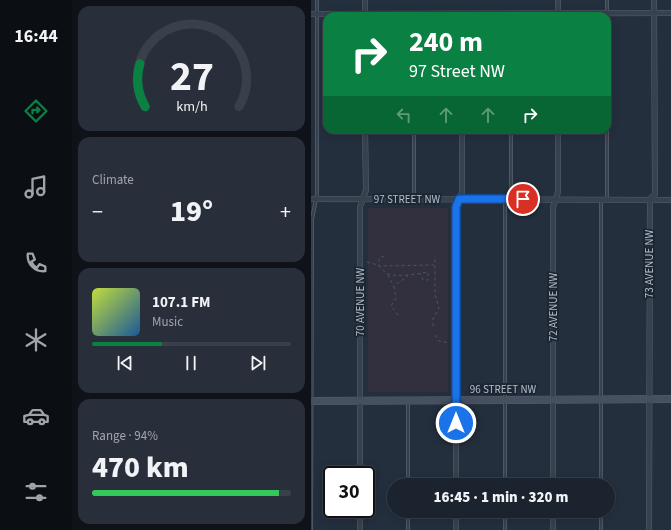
<!DOCTYPE html>
<html lang="en">
<head>
<meta charset="utf-8">
<style>
  body { margin:0; font-family:"Source Sans 3",sans-serif; background:#282f3a; color:#f1f3f6; height:100vh; display:flex; flex-direction:column; font-size:15px; white-space:nowrap }
  * { box-sizing:border-box; margin:0 }
  p { font-size:13px; color:#a0a4aa }
  .icon { flex:none; width:22px; height:22px; fill:none; stroke:currentColor; stroke-width:2; stroke-linecap:round; stroke-linejoin:round }
  .map { position:relative; flex:1; overflow:hidden }
  .sheet { display:flex; flex-direction:column; gap:6px; padding:6px; background:#0f1319; width:239px }
  .sheet>* { flex:none }
  .banner { position:absolute; left:12px; top:12px; width:288px; height:122px; border-radius:12px; box-shadow:0 2px 10px #0003,0 0 0 1px #39404a; background:#0b8043; color:#fff; overflow:hidden }
  .speed { position:absolute; left:12px; top:466px; display:flex; gap:8px; font-size:20px; font-weight:700; text-align:center }
  .speed>* { display:grid; place-content:center; width:52px; height:52px; border-radius:50%; background:#1b232e; box-shadow:0 2px 10px #0003,0 0 0 1px #39404a; line-height:1 }
  .speed .limit { border:2px solid #111; border-radius:6px; background:#fff; color:#111 }
  .pin { position:absolute; display:grid; place-items:center; width:34px; height:34px; color:#fff; margin:-17px; border:2px solid #fff; border-radius:50%; box-shadow:0 1px 4px #0007 }
  .me { position:absolute; width:44px; margin:-22px; rotate:0deg; stroke-linejoin:round; filter:drop-shadow(0 0 3px #0008) }
  .turn { display:flex; align-items:center; gap:14px; height:84px; padding:0 20px; font-size:18px }
  .turn .icon { width:52px; height:52px; stroke-width:2.5 }
  .turn b { display:block; font-size:28px; line-height:34px }
  .lanes { display:flex; align-items:center; height:38px; padding:0 20px; background:#0003; justify-content:center; gap:20px; direction:ltr }
  .lanes .off { opacity:.35 }
  .big { font-size:30px; font-weight:800; line-height:1.1 }
  .sheet .widget { flex:1; display:flex; flex-direction:column; justify-content:center; gap:6px; min-width:0; padding:0 14px; border-radius:12px; background:#282f3a }
  .sheet .dial { align-items:center; gap:0 }
  .dial svg { height:104px; overflow:visible; fill:none; stroke:#39404a; stroke-width:7; stroke-linecap:round; text-anchor:middle }
  .dial text { fill:#f1f3f6; stroke:none }
  .song { display:flex; align-items:center; gap:12px }
  .cover { width:48px; height:48px; border-radius:6px; background:linear-gradient(135deg,hsl(70 70% 55%),hsl(210 70% 35%)) }
  .played { height:4px; border-radius:2px; background:linear-gradient(90deg,#0b8043 35%,#39404a 35%) }
  .keys { display:flex; justify-content:space-around; direction:ltr }
  .heat { display:flex; justify-content:space-between; align-items:center; font-size:22px; direction:ltr }
  .charge { height:6px; border-radius:3px; background:linear-gradient(90deg,#34c759 94%,#39404a 0) }
  .trip { position:absolute; left:76px; top:478px; width:228px; height:40px; border-radius:20px; background:#1b232e; box-shadow:0 2px 10px #0003,0 0 0 1px #39404a; font-weight:800; line-height:40px; text-align:center }
  main { display:flex; flex:1; min-height:0 }
  .tabs { display:flex; flex-direction:column; width:72px; justify-content:space-around; align-items:center; background:#0b0e12; color:#a0a4aa }
  .tabs .icon { width:28px; height:28px }
  .tabs .current { color:#0b8043 }
  .tabs b { font-size:18px; color:#f1f3f6 }
  .map>svg:first-child { display:block }
  .medical { fill:#32303f }
  .lines { fill:none; stroke-linecap:round; stroke-linejoin:round }
  .lane-casing { stroke:#565f6c; stroke-width:4 }
  .street-casing { stroke:#565f6c; stroke-width:6 }
  .secondary-casing { stroke:#565f6c; stroke-width:8 }
  .path { stroke:#44595c; stroke-width:1; stroke-dasharray:3 3; stroke-linecap:butt }
  .lane { stroke:#38414e; stroke-width:2.5 }
  .street { stroke:#38414e; stroke-width:5 }
  .secondary { stroke:#465061; stroke-width:7 }
  .route-casing { stroke:#114b97; stroke-width:10 }
  .route { stroke:#1a73e8; stroke-width:7 }
  .labels { text-anchor:middle; stroke-width:4; stroke-linejoin:round; paint-order:stroke }
  .street-label { font-size:11px; fill:#b4bcc9; stroke:#1d2633 }
</style>
</head>
<body>
<main>
<nav class="tabs">
<b>16:44</b>
<svg class="icon current" aria-label="directions" viewBox="0 0 24 24"><path d="M12 3l9 9-9 9-9-9zM9 14v-3h6M13 9l2 2-2 2"/></svg>
<svg class="icon" aria-label="music" viewBox="0 0 24 24"><path d="M9 18V5l10-2v13"/><circle cx="6" cy="18" r="3"/><circle cx="16" cy="16" r="3"/></svg>
<svg class="icon" aria-label="phone" viewBox="0 0 24 24"><path d="M5 4h4l2 5-3 2q2 4 5 5l2-3 5 2v4C11 20 4 13 5 4z"/></svg>
<svg class="icon" aria-label="climate" viewBox="0 0 24 24"><path d="M12 3v18M4 7l16 10M4 17L20 7"/></svg>
<svg class="icon" aria-label="car" viewBox="0 0 24 24"><path d="M5 17H2v-5l4-1 3-4h7l3 4 3 1v5h-3M9 17h6M6 11h13"/><circle cx="7" cy="17" r="2"/><circle cx="17" cy="17" r="2"/></svg>
<svg class="icon" aria-label="filters" viewBox="0 0 24 24"><path d="M4 7h16M4 17h16"/><circle cx="9" cy="7" r="2"/><circle cx="15" cy="17" r="2"/></svg>
</nav>
<section class="sheet">
<div class="widget dial"><svg viewBox="0 0 100 80">
<path d="M14 69A42 42 0 1 1 86 69"/>
<path d="M14 69A42 42 0 0 1 10 36" stroke="#0b8043"/>
<text x="50" y="56" font-size="32" font-weight="700">27</text>
<text x="50" y="72" font-size="11">km/h</text>
</svg></div>
<div class="widget"><p>Climate</p>
<div class="heat"><a>−</a><b class="big">19°</b><a>+</a></div>
</div>
<div class="widget">
<div class="song"><i class="cover"></i><div><b>107.1 FM</b><p>Music</p></div></div>
<div class="played"></div>
<div class="keys"><svg class="icon" aria-label="previous" viewBox="0 0 24 24"><path d="M18 5L8 12l10 7zM5 5v14"/></svg><svg class="icon" aria-label="pause" viewBox="0 0 24 24"><path d="M8 5v14M16 5v14"/></svg><svg class="icon" aria-label="next" viewBox="0 0 24 24"><path d="M6 5l10 7-10 7zM19 5v14"/></svg></div>
</div>
<div class="widget"><p>Range · 94%</p><b class="big">470 km</b><div class="charge"></div></div>
</section>
<div class="map">
<svg width="360" height="530" viewBox="0 0 360 530">
  <rect width="100%" height="100%" fill="#242f3e"/>
  <path class="medical" d="M57,208H137V392H57Z"/>
  <g class="lines">
    <defs>
      <path id="lane" d="M296,0V16
        M103,130V199
        M200,130V199
        M296,130V199
        M97,485V401
        M194,485V200
        M290,485V200
        M290,511V530
        M0,530L1,219L6,194V0
        M97,530V511
        M194,530V511"/>
      <path id="street" d="M54,0V16
        M0,14L360,13
        M247,16V0
        M0,199L360,200
        M49,475V207L55,190L54,130
        M145,485V207L151,192V130
        M242,485V207L247,192V130
        M145,511V530
        M242,511V530
        M49,530V509
        M338,530L339,199L344,194L343,0"/>
      <path id="secondary" d="M0,401L360,399"/>
    </defs>
    <use href="#lane" class="lane-casing"/>
    <use href="#street" class="street-casing"/>
    <use href="#secondary" class="secondary-casing"/>
    <path class="path" d="M73,256L68,258V266L123,265
      M56,262C60,263 65,264 68,266C71,268 72,271 75,273C85,278 106,274 117,272V280H112L109,273
      M77,275L83,287
      M87,315L80,306L85,298L83,287L87,283L97,276
      M122,326V318L128,309L124,294V256
      M124,335L128,341L138,343"/>
    <use href="#lane" class="lane"/>
    <use href="#street" class="street"/>
    <use href="#secondary" class="secondary"/>
  </g>
  <g class="lines">
    <defs>
      <path id="route" d="M145,423V207L148,199H212"/>
    </defs>
    <use href="#route" class="route-casing"/>
    <use href="#route" class="route"/>
  </g>
  <g class="labels">
    <g class="street-label">
      <text x="96" y="203">97 STREET NW</text>
      <text transform="translate(338 264) rotate(-90)" y="4">73 AVENUE NW</text>
      <text transform="translate(49 302) rotate(-90)" y="4">70 AVENUE NW</text>
      <text transform="translate(242 307) rotate(-90)" y="4">72 AVENUE NW</text>
      <text x="192" y="393">96 STREET NW</text>
    </g>
  </g>
</svg>
<div class="speed"><div class="limit">30</div></div>
<div class="pin" style="left:212px;top:199px;background:#d93025"><svg class="icon" aria-label="arrive" viewBox="0 0 24 24"><path d="M6 21V4h12l-3 4 3 4H6"/></svg></div>
<svg class="me" style="left:145px;top:423px" viewBox="-20 -20 40 40"><circle r="17" fill="#1a73e8" stroke="#fff" stroke-width="3"/><path d="M0-11L8 9 0 5-8 9z" fill="#fff"/></svg>
<div class="trip">16:45 · 1 min · 320 m</div>
<div class="banner">
<div class="turn"><svg class="icon" aria-label="right" viewBox="0 0 24 24"><path d="M7 20v-9h11M14 6l5 5-5 5"/></svg><div><b>240 m</b>97 Street NW</div></div>
<div class="lanes"><svg class="icon off" aria-label="left" viewBox="0 0 24 24"><path d="M17 20v-9H6M10 6l-5 5 5 5"/></svg><svg class="icon off" aria-label="ahead" viewBox="0 0 24 24"><path d="M12 20V5M6 11l6-6 6 6"/></svg><svg class="icon off" aria-label="ahead" viewBox="0 0 24 24"><path d="M12 20V5M6 11l6-6 6 6"/></svg><svg class="icon" aria-label="right" viewBox="0 0 24 24"><path d="M7 20v-9h11M14 6l5 5-5 5"/></svg></div>
</div>
</div>
</main>
</body>
</html>
